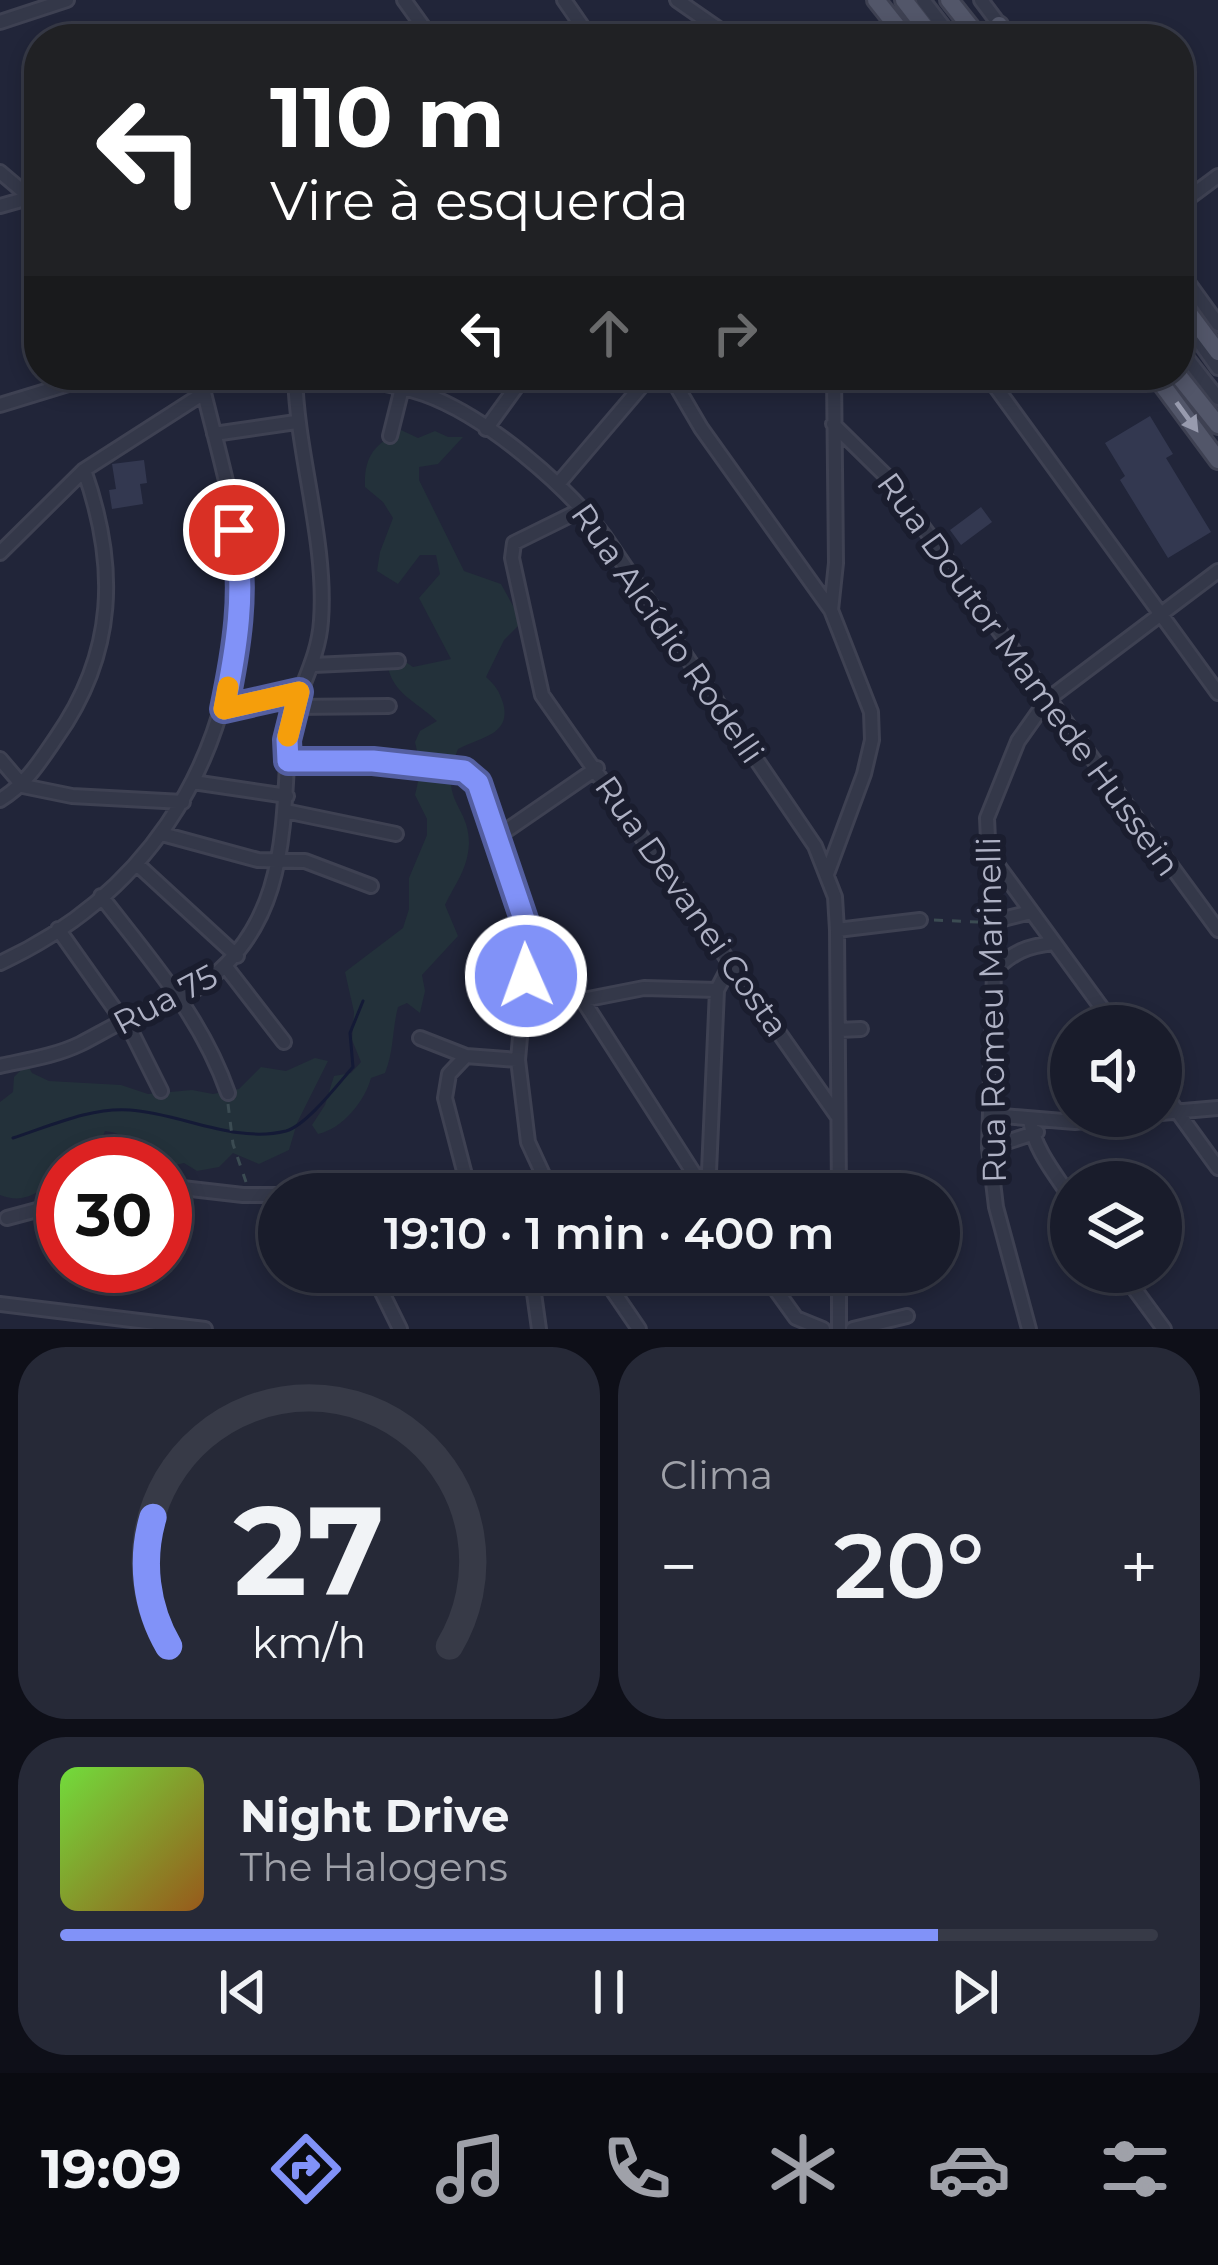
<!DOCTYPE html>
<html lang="pt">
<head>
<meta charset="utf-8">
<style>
  body { margin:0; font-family:Montserrat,sans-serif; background:#262937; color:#f1f3f6; height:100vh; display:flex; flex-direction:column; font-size:45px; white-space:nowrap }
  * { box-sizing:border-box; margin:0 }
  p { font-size:39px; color:#9fa1a9 }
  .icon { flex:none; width:66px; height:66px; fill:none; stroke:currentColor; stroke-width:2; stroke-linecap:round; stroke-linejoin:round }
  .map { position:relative; height:1329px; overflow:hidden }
  .sheet { display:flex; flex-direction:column; gap:18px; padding:18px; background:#0e0f18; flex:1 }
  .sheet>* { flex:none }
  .hud { position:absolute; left:24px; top:24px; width:1170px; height:366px; border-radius:48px; box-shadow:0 6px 18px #0003,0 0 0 3px #373a47; background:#202124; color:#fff; overflow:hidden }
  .fabs { position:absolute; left:1050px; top:1005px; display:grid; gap:24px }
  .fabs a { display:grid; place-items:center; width:132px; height:132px; border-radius:50%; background:#191c2b; box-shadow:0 6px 18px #0003,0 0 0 3px #373a47; font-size:60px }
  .speed { position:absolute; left:36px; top:1137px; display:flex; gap:24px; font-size:60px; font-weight:700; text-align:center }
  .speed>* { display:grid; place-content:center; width:156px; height:156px; border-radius:50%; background:#191c2b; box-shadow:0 6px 18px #0003,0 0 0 3px #373a47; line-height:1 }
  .speed .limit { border:18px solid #d22; background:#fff; color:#111 }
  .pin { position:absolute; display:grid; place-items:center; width:102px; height:102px; color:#fff; margin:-51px; border:6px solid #fff; border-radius:50%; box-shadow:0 3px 12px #0007 }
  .me { position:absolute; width:132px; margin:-66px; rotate:358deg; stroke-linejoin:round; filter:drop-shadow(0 0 9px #0008) }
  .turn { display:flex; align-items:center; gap:42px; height:252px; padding:0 48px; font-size:54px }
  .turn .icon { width:156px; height:156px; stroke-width:2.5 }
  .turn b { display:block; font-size:84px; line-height:102px }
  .lanes { display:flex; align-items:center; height:114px; padding:0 48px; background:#0003; justify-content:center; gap:60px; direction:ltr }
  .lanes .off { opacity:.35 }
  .big { font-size:90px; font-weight:600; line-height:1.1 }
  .sheet .tile { flex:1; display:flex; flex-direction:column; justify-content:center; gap:18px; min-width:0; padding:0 42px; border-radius:48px; background:#262937 }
  .sheet .dial { align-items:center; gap:0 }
  .dial svg { height:312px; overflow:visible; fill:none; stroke:#373a47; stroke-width:7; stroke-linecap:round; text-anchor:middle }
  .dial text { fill:#f1f3f6; stroke:none }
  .song { display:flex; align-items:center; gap:36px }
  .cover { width:144px; height:144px; border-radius:18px; background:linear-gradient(135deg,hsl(100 70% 55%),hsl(30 70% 35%)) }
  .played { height:12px; border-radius:6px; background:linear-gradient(90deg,#8192f8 80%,#373a47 80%) }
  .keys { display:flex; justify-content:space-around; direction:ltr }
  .heat { display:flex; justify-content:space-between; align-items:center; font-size:66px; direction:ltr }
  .sheet .tiles { flex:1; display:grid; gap:18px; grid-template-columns:1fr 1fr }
  .tile:last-child { grid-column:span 2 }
  .trip { position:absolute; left:258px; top:1173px; width:702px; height:120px; border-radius:60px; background:#191c2b; box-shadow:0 6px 18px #0003,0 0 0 3px #373a47; font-weight:600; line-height:120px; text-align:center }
  .dock { display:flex; height:192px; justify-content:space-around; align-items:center; background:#0a0b11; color:#9fa1a9 }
  .dock .icon { width:84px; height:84px }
  .dock .on { color:#8192f8 }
  .dock b { font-size:54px; color:#f1f3f6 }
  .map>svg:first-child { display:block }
  .green { fill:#23313a }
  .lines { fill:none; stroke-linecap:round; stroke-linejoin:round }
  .stream { stroke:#141a36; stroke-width:3 }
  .building { fill:#333850 }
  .minor-casing { stroke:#3e4152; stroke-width:18 }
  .major-casing { stroke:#3e4152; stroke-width:22 }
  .path { stroke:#3b4b52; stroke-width:3; stroke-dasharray:9 9; stroke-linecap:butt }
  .minor { stroke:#343849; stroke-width:12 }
  .major { stroke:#525669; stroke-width:16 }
  .oneway { fill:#989bae }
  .route-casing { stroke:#545fa1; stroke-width:30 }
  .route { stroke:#8192f8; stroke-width:21 }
  .slow { stroke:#f59e0b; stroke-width:21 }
  .labels { text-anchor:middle; stroke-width:12; stroke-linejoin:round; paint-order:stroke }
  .street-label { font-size:33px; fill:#afb2c5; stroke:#1a1d2e }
</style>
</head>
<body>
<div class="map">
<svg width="1218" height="1329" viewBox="0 0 1218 1329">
  <rect width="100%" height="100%" fill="#212539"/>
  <path class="green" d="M401,430L418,438L435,431L448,437H463L438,464L419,467V480L464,571L501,584L517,613L518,626L504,640L486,677C496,686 499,691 503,703C512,735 480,737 458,749C437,802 469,804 469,843C468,869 455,884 445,905L458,936L422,975L425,991L420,1013L407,1003L398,1007C392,1030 394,1051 385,1073L371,1078C365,1101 342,1129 318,1134L312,1125L325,1105L334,1076L351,1073L361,1062L352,1040L354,1012L345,972L403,928L409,909V878L427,835V819L415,795L421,769L415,742L420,731L437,721C416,701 392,694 387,663L397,656L413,667L451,659L419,598L440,574L436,555H420L398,584L377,571L380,552L393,518L383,502L365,487C364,456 374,445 401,430Z
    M315,1058L328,1061L297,1123L289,1150L259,1164L233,1153L219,1167L197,1171L184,1163L175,1165C165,1156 160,1161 147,1156C129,1148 131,1134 105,1131L101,1141L106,1153L101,1161L63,1164V1174C42,1188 28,1206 0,1195V1102L13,1092L14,1077L27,1064L32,1073L49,1081L121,1085L148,1094L192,1090L213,1094L239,1089L261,1067L286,1071Z"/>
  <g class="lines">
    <path class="stream" d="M13,1138C50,1126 91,1107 130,1110C180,1113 234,1144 286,1131C307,1125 338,1084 353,1067L350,1033L363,1001"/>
  </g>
  <path class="building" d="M1150,416L1173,454L1166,458L1211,532L1168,558L1120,480L1125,476L1105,443Z
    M144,460L147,483L140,484L143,504L112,509L109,490L116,489L112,464Z
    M981,507L992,522L961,545L950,530Z"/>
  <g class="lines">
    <defs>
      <path id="minor" d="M404,0L432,39
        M564,0L591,39
        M677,0L733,39
        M923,0L953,39
        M981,0L1002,28
        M0,22L67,0
        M0,172L39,205
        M1179,205L1218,176
        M0,206L39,195
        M1179,270L1218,324
        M1184,320L1218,368
        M1179,348L1218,398
        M342,375C369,381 397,385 424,394C486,416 566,485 605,537L815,846L835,897L837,930L839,1194
        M670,375L701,428L831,610
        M987,375L1218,693
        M0,405L98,375
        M833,424L885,475L1218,930
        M486,429L525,375
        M214,434L296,422
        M390,436L402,388L411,375
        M559,483L651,375
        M583,509L514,543L512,558L542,695L838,1117
        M0,553L84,470L204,393L206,375
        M314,665L398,661
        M294,707L389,706
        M223,709L299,692
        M0,759L23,786
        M288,761H373L464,771L478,783L529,934L518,1060L528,1142L552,1194
        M193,782L287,796
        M23,786L72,796L183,802
        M0,800C26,784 39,763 56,738C116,653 118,566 84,470
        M285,811L396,834
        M162,834L258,860L305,861L371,886
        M497,837L597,768
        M988,852L1115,1026
        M138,865L237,956
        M827,874L864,774L872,740L871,712L831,610L836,563L834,375
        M101,896C151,961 201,1016 228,1093
        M991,922L1031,912
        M58,929L133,1035L161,1091
        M837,930L920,920
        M529,934L559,963L707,1194
        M0,963C142,897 225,773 237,619C238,598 242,575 240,555C233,501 217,446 204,393
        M226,967L284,1042
        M994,971C1013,952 1027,946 1054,943
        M583,1000L644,988L717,990
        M838,1030L861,1029
        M420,1038L466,1056
        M0,1066C27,1060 55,1056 80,1044C96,1036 112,1026 128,1019C151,1009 175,1002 196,989C284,930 283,840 288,744C290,699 318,667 321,621C327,541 297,456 295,375
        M1161,1089L1218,1168
        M1161,1113L1218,1108
        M990,1115L1075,1122L1134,1116
        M1030,1120C1034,1149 1055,1174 1071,1198
        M989,1148L1037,1132
        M165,1186L243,1195H279
        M470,1194L445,1098L449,1074L466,1056L518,1060
        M708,1194L717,990L731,963
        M7,1218L63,1203
        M372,1272L400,1329
        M452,1272L467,1276L498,1272
        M531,1272L539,1329
        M600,1272L639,1329
        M763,1272L796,1318L823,1329
        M839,1272V1329
        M1122,1272L1164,1329
        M0,1304L205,1329
        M853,1329L907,1316
        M1029,1329L996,1207L989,1148L994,971L987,818L1018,741L1047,700L1218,571"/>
      <path id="major" d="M876,0L907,39
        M904,0L934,39
        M949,0L980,39
        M999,25L1007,39
        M1179,300L1218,352
        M1155,375L1218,460
        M1178,375L1218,425"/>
    </defs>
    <use href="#minor" class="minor-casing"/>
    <use href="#major" class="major-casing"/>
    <path class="path" d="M934,920L978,922
      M228,1104L233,1144L246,1182"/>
    <use href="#minor" class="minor"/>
    <use href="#major" class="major"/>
  </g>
  <defs><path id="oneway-solid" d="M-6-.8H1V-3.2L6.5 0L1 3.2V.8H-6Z" transform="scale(3)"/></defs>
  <use class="oneway" href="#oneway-solid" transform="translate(1187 417) rotate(54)"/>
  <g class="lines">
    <defs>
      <path id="route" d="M234,530C247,588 236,652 224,709L299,692L287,740L288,761H373L464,771L478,783L529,934L526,976"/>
    </defs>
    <use href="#route" class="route-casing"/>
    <use href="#route" class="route"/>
    <path class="slow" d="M228,687L224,709L299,692L288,736"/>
  </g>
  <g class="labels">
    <g class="street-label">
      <text transform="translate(668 633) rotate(55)" y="12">Rua Alcídio Rodelli</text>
      <text transform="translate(1029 674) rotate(54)" y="12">Rua Doutor Mamede Hussein</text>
      <text transform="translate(692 906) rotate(55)" y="12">Rua Devanei Costa</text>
      <text transform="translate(165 999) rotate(-28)" y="12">Rua 75</text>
      <text transform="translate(991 1010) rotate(-91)" y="12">Rua Romeu Marinelli</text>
    </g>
  </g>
</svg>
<div class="fabs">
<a><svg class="icon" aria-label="sound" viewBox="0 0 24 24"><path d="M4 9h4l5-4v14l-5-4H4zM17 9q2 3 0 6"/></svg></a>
<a><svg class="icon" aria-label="layers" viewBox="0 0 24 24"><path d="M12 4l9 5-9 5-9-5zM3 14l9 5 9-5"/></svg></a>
</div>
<div class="speed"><div class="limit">30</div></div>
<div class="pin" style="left:234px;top:530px;background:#d93025"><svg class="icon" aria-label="arrive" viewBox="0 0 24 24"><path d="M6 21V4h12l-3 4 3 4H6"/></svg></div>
<svg class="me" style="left:526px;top:976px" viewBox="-20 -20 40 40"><circle r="17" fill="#8192f8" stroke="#fff" stroke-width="3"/><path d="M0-11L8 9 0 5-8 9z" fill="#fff"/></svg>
<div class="trip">19:10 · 1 min · 400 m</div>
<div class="hud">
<div class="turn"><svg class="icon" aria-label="left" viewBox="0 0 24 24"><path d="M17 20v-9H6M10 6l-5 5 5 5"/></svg><div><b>110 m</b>Vire à esquerda</div></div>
<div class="lanes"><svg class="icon" aria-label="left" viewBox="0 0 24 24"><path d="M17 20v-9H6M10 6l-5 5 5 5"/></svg><svg class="icon off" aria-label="ahead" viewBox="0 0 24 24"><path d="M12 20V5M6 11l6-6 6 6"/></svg><svg class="icon off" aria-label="right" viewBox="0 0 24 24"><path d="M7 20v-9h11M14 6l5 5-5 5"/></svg></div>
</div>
</div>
<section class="sheet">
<div class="tiles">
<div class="tile dial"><svg viewBox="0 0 100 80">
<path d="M14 69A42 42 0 1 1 86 69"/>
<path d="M14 69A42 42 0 0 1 10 36" stroke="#8192f8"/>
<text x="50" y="56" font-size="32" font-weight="700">27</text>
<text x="50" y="72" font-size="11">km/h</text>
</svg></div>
<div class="tile"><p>Clima</p>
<div class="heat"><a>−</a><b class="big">20°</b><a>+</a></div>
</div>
<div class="tile">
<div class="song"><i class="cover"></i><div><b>Night Drive</b><p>The Halogens</p></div></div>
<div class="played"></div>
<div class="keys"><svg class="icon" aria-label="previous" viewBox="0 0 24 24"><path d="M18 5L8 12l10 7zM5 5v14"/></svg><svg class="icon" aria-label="pause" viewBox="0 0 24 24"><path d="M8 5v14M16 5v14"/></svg><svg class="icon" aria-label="next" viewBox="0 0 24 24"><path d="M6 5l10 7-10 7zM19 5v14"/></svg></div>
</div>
</div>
</section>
<nav class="dock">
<b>19:09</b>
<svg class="icon on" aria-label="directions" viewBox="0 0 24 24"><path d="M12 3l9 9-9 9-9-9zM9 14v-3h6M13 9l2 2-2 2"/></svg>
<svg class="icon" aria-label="music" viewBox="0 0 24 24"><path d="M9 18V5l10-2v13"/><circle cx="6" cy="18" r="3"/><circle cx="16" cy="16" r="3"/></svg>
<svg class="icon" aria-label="phone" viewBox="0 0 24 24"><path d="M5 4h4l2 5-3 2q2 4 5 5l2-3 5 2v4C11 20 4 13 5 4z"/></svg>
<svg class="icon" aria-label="climate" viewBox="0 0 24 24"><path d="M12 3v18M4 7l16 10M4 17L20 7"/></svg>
<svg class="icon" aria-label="car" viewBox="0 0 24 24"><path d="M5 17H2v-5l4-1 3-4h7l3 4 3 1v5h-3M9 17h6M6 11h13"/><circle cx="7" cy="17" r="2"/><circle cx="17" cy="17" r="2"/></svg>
<svg class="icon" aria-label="filters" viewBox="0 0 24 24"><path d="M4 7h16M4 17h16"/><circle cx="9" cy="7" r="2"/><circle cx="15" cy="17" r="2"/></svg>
</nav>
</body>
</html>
